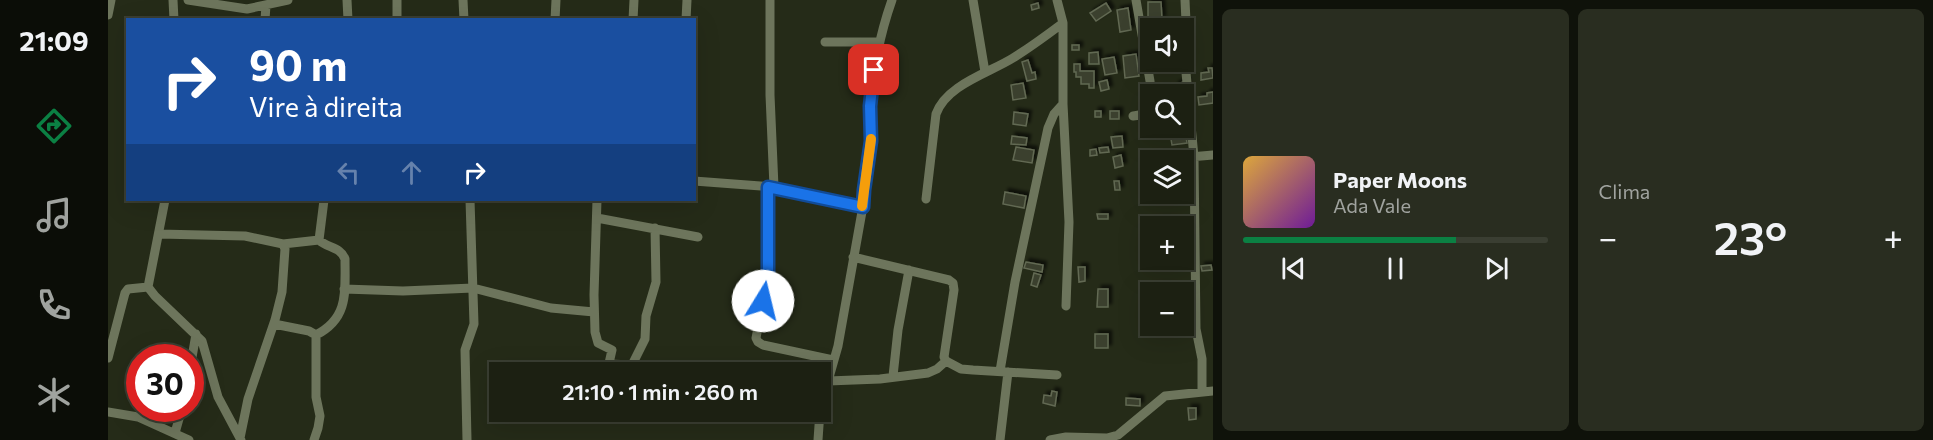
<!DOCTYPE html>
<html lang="pt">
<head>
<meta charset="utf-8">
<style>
  body { margin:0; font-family:Commissioner,sans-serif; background:#292d20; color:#f1f3f6; height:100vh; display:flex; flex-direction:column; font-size:22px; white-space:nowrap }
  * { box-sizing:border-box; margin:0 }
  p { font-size:20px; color:#a0a39f }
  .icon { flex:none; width:33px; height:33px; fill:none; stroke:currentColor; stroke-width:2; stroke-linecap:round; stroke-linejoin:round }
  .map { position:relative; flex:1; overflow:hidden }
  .drawer { display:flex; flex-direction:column; gap:9px; padding:9px; background:#0f120a; width:720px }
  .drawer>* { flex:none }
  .hud { position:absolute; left:18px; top:18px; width:570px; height:183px; border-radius:0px; box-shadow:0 6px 24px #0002,0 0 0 2px #3a3e32; background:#1a4fa0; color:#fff; overflow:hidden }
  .buttons { position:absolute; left:1032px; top:18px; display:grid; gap:12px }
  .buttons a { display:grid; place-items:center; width:54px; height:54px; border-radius:0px; background:#1c2012; box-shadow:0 6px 24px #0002,0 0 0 2px #3a3e32; font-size:30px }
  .speed { position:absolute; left:18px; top:344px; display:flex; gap:12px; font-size:30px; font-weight:700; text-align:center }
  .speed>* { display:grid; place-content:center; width:78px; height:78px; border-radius:50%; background:#1c2012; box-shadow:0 6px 24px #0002,0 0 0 2px #3a3e32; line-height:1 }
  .speed .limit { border:9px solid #d22; background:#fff; color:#111 }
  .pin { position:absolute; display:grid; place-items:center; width:51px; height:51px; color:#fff; margin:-26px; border-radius:12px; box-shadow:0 3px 9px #0006 }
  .me { position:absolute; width:66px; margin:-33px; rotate:9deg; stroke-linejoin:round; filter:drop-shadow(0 0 4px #0008) }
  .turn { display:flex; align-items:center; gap:21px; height:126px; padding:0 24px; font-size:27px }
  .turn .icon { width:78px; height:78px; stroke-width:2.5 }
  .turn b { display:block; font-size:42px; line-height:51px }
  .lanes { display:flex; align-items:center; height:57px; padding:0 24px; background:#0003; justify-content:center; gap:30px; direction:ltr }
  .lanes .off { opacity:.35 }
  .big { font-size:45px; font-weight:600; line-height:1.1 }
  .drawer .widget { flex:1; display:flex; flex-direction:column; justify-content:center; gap:9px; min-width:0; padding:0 21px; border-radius:9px; background:#292d20 }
  .song { display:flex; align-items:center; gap:18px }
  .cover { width:72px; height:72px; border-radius:9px; background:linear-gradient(135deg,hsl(40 70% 55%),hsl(280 70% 35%)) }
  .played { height:6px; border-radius:3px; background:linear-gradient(90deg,#0b8043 70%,#3a3e32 70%) }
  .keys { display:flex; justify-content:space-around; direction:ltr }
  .heat { display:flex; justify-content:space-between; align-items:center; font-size:33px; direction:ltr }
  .drawer .tiles { flex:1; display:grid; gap:9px; grid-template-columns:repeat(2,1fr) }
  .trip { position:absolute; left:381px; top:362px; width:342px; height:60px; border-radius:0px; background:#1c2012; box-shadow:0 6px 24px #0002,0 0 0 2px #3a3e32; font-weight:600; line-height:60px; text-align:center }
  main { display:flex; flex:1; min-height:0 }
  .tab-bar { display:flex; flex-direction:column; width:108px; justify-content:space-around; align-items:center; background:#0b0d07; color:#a0a39f }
  .tab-bar .icon { width:42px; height:42px }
  .tab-bar .selected { color:#0b8043 }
  .tab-bar b { font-size:27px; color:#f1f3f6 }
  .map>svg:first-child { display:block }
  .building { fill:#3b412d; stroke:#626953; stroke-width:1.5; filter:url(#shadow) }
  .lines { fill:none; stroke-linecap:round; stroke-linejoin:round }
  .minor { stroke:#6d755c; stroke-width:9 }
  .route-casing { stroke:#114b97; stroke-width:15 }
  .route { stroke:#1a73e8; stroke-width:10 }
  .slow { stroke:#f59e0b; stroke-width:10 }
</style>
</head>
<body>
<main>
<nav class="tab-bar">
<b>21:09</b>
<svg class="icon selected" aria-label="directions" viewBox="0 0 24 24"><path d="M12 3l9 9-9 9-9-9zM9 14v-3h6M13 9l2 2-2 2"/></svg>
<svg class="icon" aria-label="music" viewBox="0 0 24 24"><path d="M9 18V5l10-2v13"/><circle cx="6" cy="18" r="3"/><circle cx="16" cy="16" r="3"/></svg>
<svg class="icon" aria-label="phone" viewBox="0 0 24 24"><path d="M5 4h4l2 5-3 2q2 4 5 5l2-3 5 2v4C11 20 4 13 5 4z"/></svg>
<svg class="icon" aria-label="climate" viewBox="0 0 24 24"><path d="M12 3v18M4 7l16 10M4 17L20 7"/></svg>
</nav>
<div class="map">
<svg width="1105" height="440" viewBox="0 0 1105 440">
  <defs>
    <filter id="shadow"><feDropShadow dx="3.5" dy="-3.5" stdDeviation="1.5" flood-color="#0009"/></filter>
  </defs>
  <rect width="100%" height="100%" fill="#252b18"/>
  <path class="building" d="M1040,2H1053L1054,19H1040Z
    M930,3L931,8L924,10L923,5Z
    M998,3L1003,11L988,21L982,13Z
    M1020,8L1023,30L1012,32L1009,10Z
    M964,45H971V50H964Z
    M990,52L991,64H981V53Z
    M1028,54L1031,76L1017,78L1015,56Z
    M1006,57L1009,73L997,75L994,59Z
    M920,60L924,73L927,72L928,79L919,81L914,62Z
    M1061,62H1071V65L1062,67Z
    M966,64H972V71H986V88H981V84H973V77H968V72H966Z
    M1100,68H1104L1105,78L1093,80V73L1101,72Z
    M999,80L1001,89L993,91L991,82Z
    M1078,81L1079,88L1068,89L1067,85Z
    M915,83L918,98L905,100L903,85Z
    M1105,92V103L1091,105L1090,97L1099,96V93Z
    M987,111H993V117H987Z
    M1002,111H1011V119H1002Z
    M906,112L920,114L918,126L905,124Z
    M904,136L919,138L918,145L903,144Z
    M1014,136L1015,147L1005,148L1003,137Z
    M1078,137L1079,143L1064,145L1063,139Z
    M908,147L926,150L924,163L905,160Z
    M1000,147L1001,152L992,153L991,148Z
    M988,149L989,155L982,156V150Z
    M1013,155L1015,166L1007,168L1005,157Z
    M1006,181H1011L1012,190H1007Z
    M897,192L918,196L916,208L895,204Z
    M989,214H1000V219H990Z
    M918,262L935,265L934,272L916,268Z
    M1103,265L1104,270L1094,271L1093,266Z
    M970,267H977V281L971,282Z
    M926,273L933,275L929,287L923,285Z
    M990,289H1000V307H989Z
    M1085,293L1086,299L1076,300V294Z
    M987,334H1000V348H987Z
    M944,391L949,392L947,406L935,403L936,395L943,396Z
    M1018,398L1032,399V406L1018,405Z
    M1080,408H1088V419L1081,420Z"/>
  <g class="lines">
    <path class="minor" d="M65,0L66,20
      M80,0L139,9L180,0
      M239,0L240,20
      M355,0L356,20
      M662,0V95L666,187
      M865,0L877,72
      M949,0L955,23V104L961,222L958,306
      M1028,0L1042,81L1043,94
      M1077,0L1079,44L1077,62L1086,157L1088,329L1094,359V392
      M0,15L3,0
      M157,20L158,5
      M289,20V0
      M447,20L448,0
      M525,20L526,0
      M578,20L579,0
      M717,42H771
      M1025,116C1034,115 1039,114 1042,105
      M1048,160L1105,155
      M586,181L666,187L755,206
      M660,187L659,280L648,338L650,342L655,345L725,360
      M818,199L828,114C838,85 881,73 905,58C923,47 939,35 955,23
      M57,200L40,287L47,296L94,341L110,397L133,440
      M489,200L486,295L487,332L490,343L504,350L499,372
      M489,218L590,237
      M51,234L137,236L175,244L211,240C219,248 233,247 237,259C237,292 241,318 208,335
      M211,240L216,200
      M236,289L295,291L365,288L443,308L486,312
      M166,324L201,331L208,335
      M0,358L17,293L20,289L40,287
      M838,361L853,369L865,370L949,375
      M501,364L524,365L537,339L538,316L548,282L547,228
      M82,369L88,334
      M892,371L907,282L940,128L946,114L955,104
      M785,376L790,330L801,270
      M720,381L772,379L820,373L829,369L838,361L836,357L846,290L845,283L841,280L745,257
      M712,409L730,346L755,206C756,185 761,164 763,142C764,129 762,117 763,105C765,69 772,34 784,0
      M0,412L30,417L81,440
      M67,433L74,408
      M132,438L140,399L167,320L174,292L177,249L175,244
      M206,440L210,428L212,416L208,397V335
      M359,440L357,350L366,324L362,200
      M710,440L712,411
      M892,440L900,372
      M942,440L958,437L999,438L1010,435L1057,396L1105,391"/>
  </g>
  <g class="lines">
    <defs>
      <path id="route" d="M655,301L660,280V187L755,207L756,190L763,141L762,106L766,70"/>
    </defs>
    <use href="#route" class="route-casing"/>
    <use href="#route" class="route"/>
    <path class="slow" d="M754,206L763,139"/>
  </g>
</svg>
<div class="buttons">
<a><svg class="icon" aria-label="sound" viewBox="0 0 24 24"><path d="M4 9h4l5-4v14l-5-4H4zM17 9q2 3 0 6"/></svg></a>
<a><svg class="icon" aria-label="search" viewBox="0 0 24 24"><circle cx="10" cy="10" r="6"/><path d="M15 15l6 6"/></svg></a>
<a><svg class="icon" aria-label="layers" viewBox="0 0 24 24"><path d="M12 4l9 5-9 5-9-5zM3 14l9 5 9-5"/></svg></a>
<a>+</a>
<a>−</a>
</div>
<div class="speed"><div class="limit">30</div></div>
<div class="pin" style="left:766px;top:70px;background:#d93025"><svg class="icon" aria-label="arrive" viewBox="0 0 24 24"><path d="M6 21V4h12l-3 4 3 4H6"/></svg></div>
<svg class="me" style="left:655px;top:301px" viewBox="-20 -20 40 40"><circle r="19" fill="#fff"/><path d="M0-13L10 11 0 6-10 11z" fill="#1a73e8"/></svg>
<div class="trip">21:10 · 1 min · 260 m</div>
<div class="hud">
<div class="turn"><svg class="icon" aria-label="right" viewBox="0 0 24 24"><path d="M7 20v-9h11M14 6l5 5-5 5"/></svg><div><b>90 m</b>Vire à direita</div></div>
<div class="lanes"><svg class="icon off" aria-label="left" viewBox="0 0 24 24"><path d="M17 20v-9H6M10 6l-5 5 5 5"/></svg><svg class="icon off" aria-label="ahead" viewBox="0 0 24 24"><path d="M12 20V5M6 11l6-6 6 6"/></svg><svg class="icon" aria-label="right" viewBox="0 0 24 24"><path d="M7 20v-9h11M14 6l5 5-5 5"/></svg></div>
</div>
</div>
<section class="drawer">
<div class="tiles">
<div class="widget">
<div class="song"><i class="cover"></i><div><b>Paper Moons</b><p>Ada Vale</p></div></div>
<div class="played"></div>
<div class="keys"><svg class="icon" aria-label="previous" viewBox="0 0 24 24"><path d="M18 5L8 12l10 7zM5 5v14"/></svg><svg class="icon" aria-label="pause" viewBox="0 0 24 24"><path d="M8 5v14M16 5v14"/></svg><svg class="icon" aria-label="next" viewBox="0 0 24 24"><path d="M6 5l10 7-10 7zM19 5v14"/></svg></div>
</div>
<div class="widget"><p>Clima</p>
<div class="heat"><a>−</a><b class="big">23°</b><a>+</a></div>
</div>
</div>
</section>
</main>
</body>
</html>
